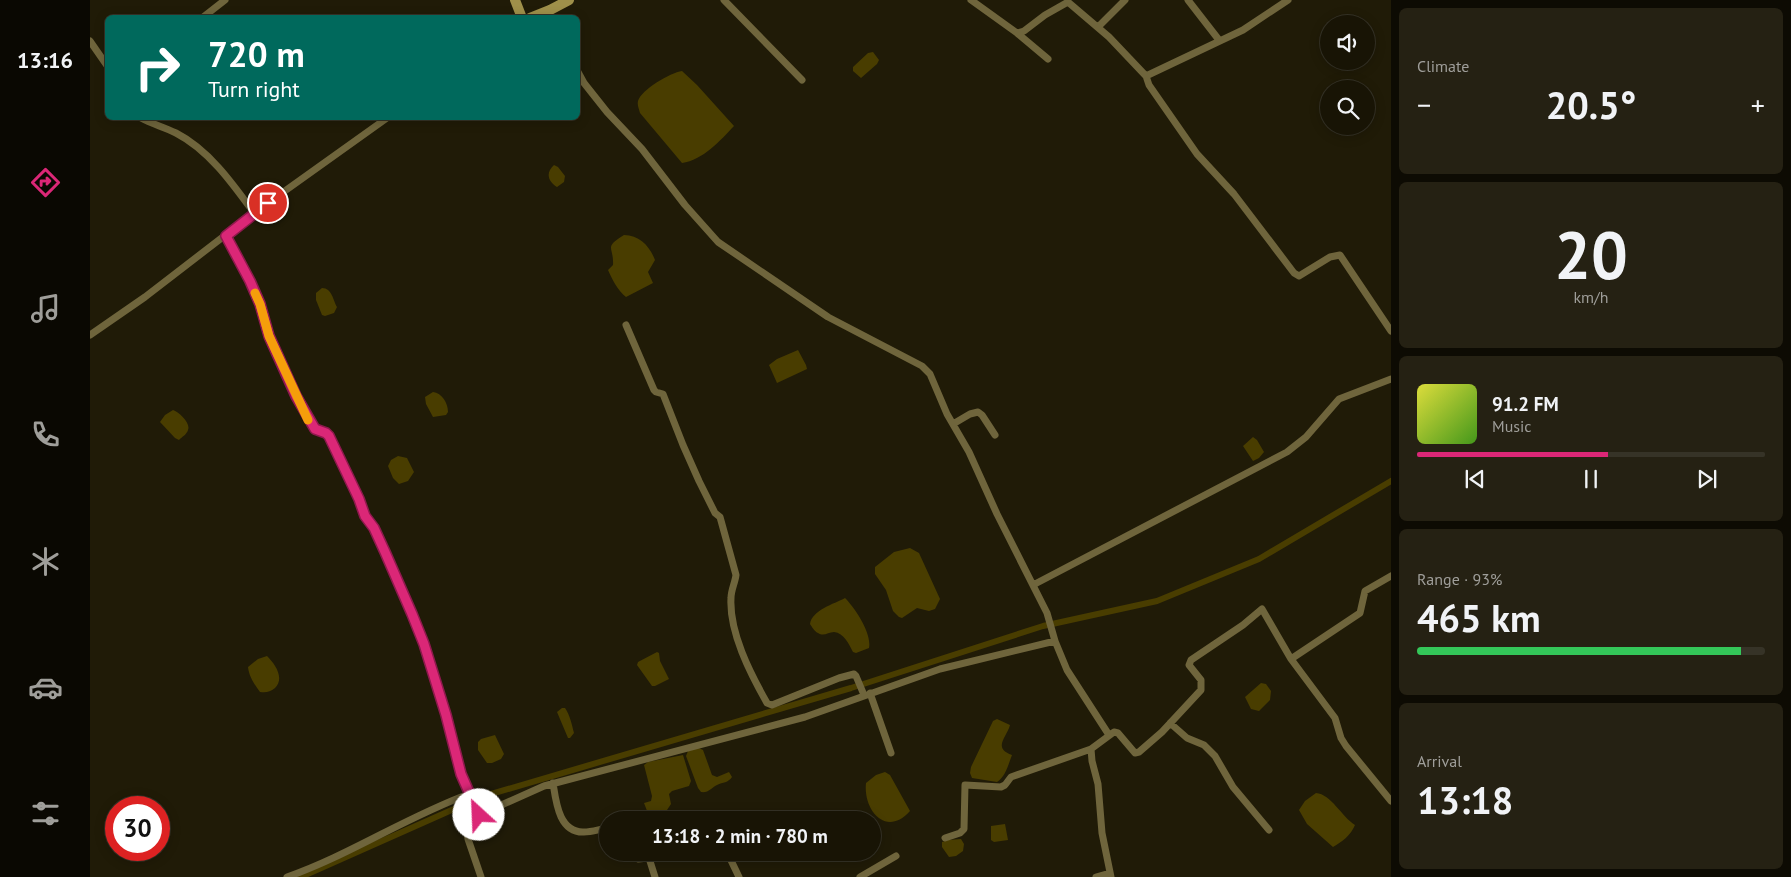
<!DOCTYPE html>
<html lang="en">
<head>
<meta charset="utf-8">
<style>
  body { margin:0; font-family:"PT Sans",sans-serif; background:#252113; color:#f1f3f6; height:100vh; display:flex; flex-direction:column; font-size:19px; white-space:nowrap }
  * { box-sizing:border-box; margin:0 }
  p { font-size:16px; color:#9f9e9a }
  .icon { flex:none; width:28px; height:28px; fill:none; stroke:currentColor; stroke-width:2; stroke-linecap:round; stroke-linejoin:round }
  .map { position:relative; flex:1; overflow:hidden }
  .details { display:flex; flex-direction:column; gap:8px; padding:8px; background:#0d0b03; width:400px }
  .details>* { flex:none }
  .top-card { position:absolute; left:15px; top:15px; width:475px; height:105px; border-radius:8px; box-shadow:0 2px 12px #0003,0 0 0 1px #363327; background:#00695c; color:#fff; overflow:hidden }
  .fabs { position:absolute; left:1230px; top:15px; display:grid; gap:10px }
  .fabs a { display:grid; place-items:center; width:55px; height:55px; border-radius:50%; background:#181405; box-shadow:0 2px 12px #0003,0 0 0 1px #363327; font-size:25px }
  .speed { position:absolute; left:15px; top:796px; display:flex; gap:10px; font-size:25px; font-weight:700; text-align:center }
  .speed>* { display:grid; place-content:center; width:65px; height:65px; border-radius:50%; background:#181405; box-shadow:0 2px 12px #0003,0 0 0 1px #363327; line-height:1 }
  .speed .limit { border:8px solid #d22; background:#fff; color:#111 }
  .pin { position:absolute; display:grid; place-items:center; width:42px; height:42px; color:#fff; margin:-21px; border:2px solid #fff; border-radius:50%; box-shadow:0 1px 5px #0007 }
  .me { position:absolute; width:55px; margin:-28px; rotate:335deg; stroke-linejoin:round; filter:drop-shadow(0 0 4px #0008) }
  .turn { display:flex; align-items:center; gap:18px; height:105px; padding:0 20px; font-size:22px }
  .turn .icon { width:65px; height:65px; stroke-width:2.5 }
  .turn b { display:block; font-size:35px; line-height:42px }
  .big { font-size:38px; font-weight:700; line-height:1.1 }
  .details .card { flex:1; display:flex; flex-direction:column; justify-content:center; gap:8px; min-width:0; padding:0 18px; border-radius:8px; background:#252113 }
  .details .dial { align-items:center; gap:0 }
  .dial b { font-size:65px; line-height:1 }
  .song { display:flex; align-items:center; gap:15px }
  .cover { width:60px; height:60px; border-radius:8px; background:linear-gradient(135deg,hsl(60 70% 55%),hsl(100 70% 35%)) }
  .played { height:5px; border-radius:2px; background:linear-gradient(90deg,#db2777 55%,#363327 55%) }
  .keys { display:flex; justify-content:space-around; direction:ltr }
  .heat { display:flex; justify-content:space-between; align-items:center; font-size:28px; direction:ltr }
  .charge { height:8px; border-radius:4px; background:linear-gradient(90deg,#34c759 93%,#363327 0) }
  .trip { position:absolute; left:509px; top:811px; width:282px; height:50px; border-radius:25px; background:#181405; box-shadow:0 2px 12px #0003,0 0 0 1px #363327; font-weight:700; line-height:50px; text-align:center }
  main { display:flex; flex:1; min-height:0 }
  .tab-bar { display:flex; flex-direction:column; width:90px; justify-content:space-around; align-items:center; background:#0a0802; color:#9f9e9a }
  .tab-bar .icon { width:35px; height:35px }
  .tab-bar .current { color:#db2777 }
  .tab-bar b { font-size:22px; color:#f1f3f6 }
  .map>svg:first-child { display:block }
  .water { fill:#493d00 }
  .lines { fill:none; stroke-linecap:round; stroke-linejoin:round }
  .canal { stroke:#493d00; stroke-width:6 }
  .street { stroke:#6f653c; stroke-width:7 }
  .secondary { stroke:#9f904a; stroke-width:10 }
  .route-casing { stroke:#8e194d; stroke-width:12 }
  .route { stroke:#db2777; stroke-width:9 }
  .slow { stroke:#f59e0b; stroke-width:9 }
</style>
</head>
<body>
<main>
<nav class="tab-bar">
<b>13:16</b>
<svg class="icon current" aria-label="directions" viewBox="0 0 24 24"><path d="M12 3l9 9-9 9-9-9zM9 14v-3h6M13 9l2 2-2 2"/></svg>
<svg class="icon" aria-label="music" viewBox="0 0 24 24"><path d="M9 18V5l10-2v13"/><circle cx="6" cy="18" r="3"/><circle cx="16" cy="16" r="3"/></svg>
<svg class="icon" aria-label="phone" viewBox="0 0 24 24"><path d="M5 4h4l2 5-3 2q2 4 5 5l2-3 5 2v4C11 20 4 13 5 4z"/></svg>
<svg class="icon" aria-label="climate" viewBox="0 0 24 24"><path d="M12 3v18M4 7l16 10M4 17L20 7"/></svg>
<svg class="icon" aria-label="car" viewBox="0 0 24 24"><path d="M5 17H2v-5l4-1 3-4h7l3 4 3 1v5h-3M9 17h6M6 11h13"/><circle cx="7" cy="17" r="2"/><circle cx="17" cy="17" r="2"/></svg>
<svg class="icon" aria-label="filters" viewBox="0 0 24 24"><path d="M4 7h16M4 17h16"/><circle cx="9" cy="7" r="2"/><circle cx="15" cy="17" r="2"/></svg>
</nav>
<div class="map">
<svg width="1301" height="877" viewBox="0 0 1301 877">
  <rect width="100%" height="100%" fill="#201b07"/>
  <path class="water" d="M783,52L789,60L787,64L771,78L763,71V67L778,53Z
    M592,71L607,85L644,126C630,141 613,160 592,163L550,113C549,109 547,105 548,101C552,89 580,73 592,71Z
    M464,165L468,167L475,176L474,182L467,187C457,181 456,172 464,165Z
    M534,235C550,235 560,247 565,260L558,272L563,283L536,297C528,291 522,279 518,270L523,265C524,246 513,248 534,235Z
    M232,288C242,288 243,300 247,307L244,313L235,316L232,315L226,300V293Z
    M708,350L716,365L717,369L687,383L679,365L687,359Z
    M343,392C352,393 358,403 358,412L356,415L343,417L336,404L335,397Z
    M83,410C89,412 101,423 98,430C97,434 92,437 89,440L85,438L70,422L75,415Z
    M1163,437L1167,440L1174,452L1169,458L1163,461L1153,446Z
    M308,456L317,458L324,472L318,481L309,484L303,478L298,466L301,460Z
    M820,548L829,553L850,599L845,609L839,611L827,608L812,618L809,617L803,611L796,590L785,574V567L804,552Z
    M755,598C765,608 782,633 779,648L766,653L763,652C759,644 754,633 744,632C738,632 734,637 728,633C725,632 722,627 720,624C722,610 744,604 755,598Z
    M567,652L569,653L570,661L579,679L565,686H562L547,665L548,662Z
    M177,656C185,664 195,678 185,688C180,692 176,693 170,692C165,685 159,677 158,667L168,659Z
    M1171,683L1176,684L1181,691L1180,700L1169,711L1161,709L1155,697Z
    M472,708H475C480,715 482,725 484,733L480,738H478L467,712Z
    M907,719L920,725C917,737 902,748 922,755C918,765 916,776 907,782L882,778L880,773L881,767L903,721Z
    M405,735L414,754L411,759L402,763H397L388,750V742L391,739Z
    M609,748L613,750L622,775L627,777L639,772L642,777C638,783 633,782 627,785C621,788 619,793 611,792L608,788L596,756L598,751Z
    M593,755L601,781L599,786L582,791L579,794L581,804L577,810L559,816L554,803L561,801L562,796L554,765L558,762Z
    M795,772L800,775L820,811C796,838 773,810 776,783L786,775Z
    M1226,793C1241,794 1252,817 1265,825C1261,835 1252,842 1243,847L1217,824L1209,810L1215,801Z
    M915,824L918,840L904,842L901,840V826Z
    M871,839L874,844L873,851L866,856L859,857L852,847V842L858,840Z"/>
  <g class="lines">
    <path class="canal" d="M211,877L391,797L761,688L953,626L1067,601L1169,559L1301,481"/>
    <path class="street" d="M634,0L712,80
      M881,0L927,33L934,31L955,15L978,2L1019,37L1056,76L1153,30L1198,0
      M1098,0L1129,40
      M112,18L135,0
      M1008,27L1035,0
      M927,33L958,59
      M0,41L18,67
      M488,72L494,83L517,112L552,149L595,205L628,242L738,317L832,366L840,374L857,414L879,452L907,514L957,613L965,641
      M1056,76L1059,85L1107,154L1144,194L1204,273L1209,276L1240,257L1250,255L1301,331
      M51,118C62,124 74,127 86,133C119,150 143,184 164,213
      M136,236L160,281L170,304L179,336L206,396L225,429L236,433L239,436L269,499L275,516L284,528L295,552L322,614L334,644L356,715L371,774L389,815
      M536,325L564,390L566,392L573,394L593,445L609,481L625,513L630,517L646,575C645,583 641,590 641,598C639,632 660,673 677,703L682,705L749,678L764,674L766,676L774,695
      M0,335L55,297L164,213L297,118
      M863,424L880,414L888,412L892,415L905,435
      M943,585L1197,452L1216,437L1249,399L1301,379
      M1201,659L1270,613L1275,591L1301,576
      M780,693L801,753
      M1080,723L1097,738L1114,745L1125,756L1143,787L1179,830
      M463,783C466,802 469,833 494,832C502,832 510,829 518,828
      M855,838L870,833L874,829L875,785L911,787L915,785L921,777L1001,749
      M544,852L548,859L559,858L565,877
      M637,852L649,877
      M197,877C260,855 316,817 379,794
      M391,877L378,839L376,826L389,815L454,786L715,717L850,669L965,641L977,670L1019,735
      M770,877L806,856
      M1006,877L1020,873
      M1021,877L1012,833L1008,784L1002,761L1001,749L1024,732L1028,733L1045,753L1049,752L1072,732L1111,690V680L1099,665L1101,660L1153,625L1172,609L1201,659L1245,718L1251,738L1256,746L1301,801"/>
    <path class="secondary" d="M425,0L432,18
      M440,18L460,10L479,0"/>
  </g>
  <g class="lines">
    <defs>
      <path id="route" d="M178,203L136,236L160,281L170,304L179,336L206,396L225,429L236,433L239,436L269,499L275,516L284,528L295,552L322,614L334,644L356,715L371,774L389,815"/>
    </defs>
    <use href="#route" class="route-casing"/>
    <use href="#route" class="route"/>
    <path class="slow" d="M165,293L170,304L179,336L218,420"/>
  </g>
</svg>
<div class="fabs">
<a><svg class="icon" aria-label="sound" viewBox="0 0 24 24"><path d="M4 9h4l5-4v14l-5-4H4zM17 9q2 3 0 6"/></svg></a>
<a><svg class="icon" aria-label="search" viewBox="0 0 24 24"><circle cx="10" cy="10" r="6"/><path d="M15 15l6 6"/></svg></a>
</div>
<div class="speed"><div class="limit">30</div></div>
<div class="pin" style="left:178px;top:203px;background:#d93025"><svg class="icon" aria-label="arrive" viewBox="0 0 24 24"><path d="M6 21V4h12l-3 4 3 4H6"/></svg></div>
<svg class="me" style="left:389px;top:815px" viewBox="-20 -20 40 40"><circle r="19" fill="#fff"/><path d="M0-13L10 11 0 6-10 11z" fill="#db2777"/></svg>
<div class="trip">13:18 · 2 min · 780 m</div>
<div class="top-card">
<div class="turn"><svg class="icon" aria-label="right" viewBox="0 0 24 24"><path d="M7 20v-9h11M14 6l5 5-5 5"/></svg><div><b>720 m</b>Turn right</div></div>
</div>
</div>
<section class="details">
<div class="card"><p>Climate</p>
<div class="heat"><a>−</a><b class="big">20.5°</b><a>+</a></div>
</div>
<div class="card dial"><b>20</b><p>km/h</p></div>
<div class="card">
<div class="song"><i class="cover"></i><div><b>91.2 FM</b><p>Music</p></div></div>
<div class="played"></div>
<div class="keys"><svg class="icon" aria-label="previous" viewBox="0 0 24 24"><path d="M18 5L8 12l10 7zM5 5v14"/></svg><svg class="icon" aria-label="pause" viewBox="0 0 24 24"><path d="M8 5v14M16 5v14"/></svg><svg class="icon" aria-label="next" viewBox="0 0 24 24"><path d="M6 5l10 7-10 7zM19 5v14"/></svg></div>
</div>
<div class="card"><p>Range · 93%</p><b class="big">465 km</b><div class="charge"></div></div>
<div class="card"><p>Arrival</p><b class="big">13:18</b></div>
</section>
</main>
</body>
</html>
